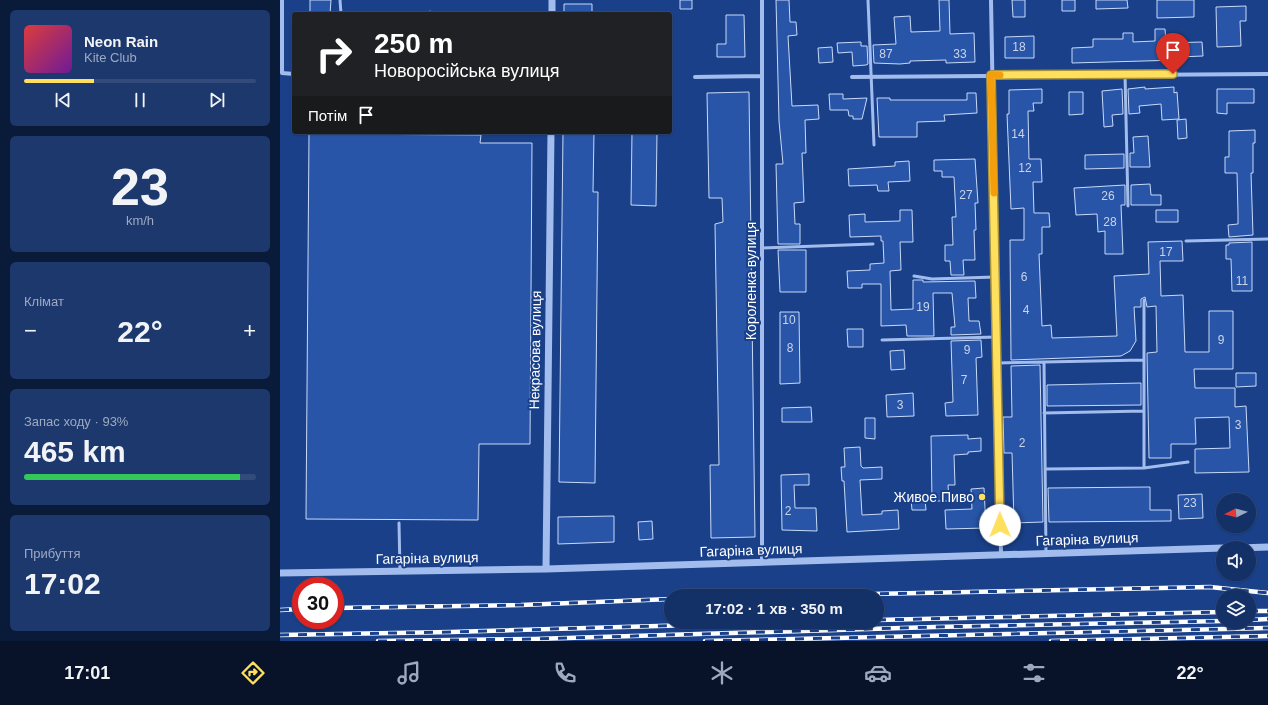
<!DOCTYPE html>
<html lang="uk">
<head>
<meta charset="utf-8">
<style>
  body { margin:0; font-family:Helvetica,sans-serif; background:#1c386d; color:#f1f3f6; height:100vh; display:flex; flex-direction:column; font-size:15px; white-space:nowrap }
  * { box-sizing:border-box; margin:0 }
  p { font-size:13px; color:#9da9c0 }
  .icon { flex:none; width:22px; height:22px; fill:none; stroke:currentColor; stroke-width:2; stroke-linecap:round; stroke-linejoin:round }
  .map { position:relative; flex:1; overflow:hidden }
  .details { display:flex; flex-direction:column; gap:10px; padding:10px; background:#0a1a39; width:280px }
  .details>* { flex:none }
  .banner { position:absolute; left:12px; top:12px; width:380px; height:122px; border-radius:4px; box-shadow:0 1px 3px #0004,0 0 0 1px #324b7b; background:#202124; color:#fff; overflow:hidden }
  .needle { width:26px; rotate:264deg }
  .buttons { position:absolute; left:936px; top:493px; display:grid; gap:8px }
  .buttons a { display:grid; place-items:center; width:40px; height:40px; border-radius:50%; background:#133067; box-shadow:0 1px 3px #0004,0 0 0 1px #324b7b; font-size:20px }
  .speed { position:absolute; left:12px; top:577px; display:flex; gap:8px; font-size:20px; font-weight:700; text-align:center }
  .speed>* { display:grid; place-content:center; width:52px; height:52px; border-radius:50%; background:#133067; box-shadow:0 1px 3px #0004,0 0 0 1px #324b7b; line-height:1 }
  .speed .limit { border:6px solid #d22; background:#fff; color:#111 }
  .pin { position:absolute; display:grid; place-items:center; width:34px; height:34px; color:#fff; margin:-41px -17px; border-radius:50% 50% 50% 0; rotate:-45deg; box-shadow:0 0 4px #0007 }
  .pin .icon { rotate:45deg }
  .me { position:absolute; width:44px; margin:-22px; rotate:359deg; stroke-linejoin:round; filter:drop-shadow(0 0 3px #0008) }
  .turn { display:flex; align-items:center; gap:14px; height:84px; padding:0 16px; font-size:18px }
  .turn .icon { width:52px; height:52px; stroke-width:2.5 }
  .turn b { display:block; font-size:28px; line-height:34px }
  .then { display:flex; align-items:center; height:38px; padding:0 16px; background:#0003; gap:8px; font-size:15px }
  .big { font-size:30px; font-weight:800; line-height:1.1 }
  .details .tile { flex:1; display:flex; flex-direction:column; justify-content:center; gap:6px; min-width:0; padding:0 14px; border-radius:6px; background:#1c386d }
  .details .dial { align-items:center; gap:0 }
  .dial b { font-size:52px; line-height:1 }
  .song { display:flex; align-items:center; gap:12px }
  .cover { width:48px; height:48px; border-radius:6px; background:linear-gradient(135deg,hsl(0 70% 55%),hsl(280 70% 35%)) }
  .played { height:4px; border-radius:2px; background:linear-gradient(90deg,#ffdf5e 30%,#324b7b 30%) }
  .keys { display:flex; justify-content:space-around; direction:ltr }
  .heat { display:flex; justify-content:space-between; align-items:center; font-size:22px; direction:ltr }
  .charge { height:6px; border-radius:3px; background:linear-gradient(90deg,#34c759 93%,#324b7b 0) }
  .trip { position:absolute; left:384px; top:589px; width:220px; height:40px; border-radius:20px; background:#133067; box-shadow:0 1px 3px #0004,0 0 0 1px #324b7b; font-weight:800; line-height:40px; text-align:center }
  .tab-bar { display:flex; height:64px; justify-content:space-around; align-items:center; background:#081329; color:#9da9c0 }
  .tab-bar .icon { width:28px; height:28px }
  .tab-bar .active { color:#ffdf5e }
  .tab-bar b { font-size:18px; color:#f1f3f6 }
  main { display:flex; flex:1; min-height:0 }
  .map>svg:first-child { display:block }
  .building { fill:#2855a7; stroke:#c8daf9 }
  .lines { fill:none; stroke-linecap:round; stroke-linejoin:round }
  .service { stroke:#a2bded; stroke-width:3 }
  .minor { stroke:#a2bded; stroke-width:4 }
  .tertiary { stroke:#a2bded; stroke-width:7 }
  .rail-casing { stroke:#fff; stroke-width:4.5 }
  .rail { stroke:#194089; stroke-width:3; stroke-dasharray:9; stroke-linecap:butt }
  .route-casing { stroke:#a6913d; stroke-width:10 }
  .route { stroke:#ffdf5e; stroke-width:7 }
  .slow { stroke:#f59e0b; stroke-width:7 }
  .poi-dot { fill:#ffdf5e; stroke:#194089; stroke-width:1.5 }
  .labels { text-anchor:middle; stroke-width:4; stroke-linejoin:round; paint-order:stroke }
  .number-label { font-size:12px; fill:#c9d4e9 }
  .street-label { font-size:14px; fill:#fff; stroke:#194089 }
  .poi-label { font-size:14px; fill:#fff; stroke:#194089; text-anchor:end }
</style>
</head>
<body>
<main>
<section class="details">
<div class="tile">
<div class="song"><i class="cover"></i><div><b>Neon Rain</b><p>Kite Club</p></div></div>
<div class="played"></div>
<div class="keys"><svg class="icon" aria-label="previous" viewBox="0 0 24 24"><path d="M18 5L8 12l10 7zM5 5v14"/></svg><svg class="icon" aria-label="pause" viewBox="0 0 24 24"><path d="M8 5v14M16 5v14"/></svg><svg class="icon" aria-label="next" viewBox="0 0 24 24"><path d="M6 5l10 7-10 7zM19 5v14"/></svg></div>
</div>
<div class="tile dial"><b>23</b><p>km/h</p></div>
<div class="tile"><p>Клімат</p>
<div class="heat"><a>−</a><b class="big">22°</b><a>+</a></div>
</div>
<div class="tile"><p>Запас ходу · 93%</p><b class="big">465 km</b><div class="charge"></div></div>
<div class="tile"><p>Прибуття</p><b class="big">17:02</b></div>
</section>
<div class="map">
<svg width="988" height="641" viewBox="0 0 988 641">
  <rect width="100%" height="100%" fill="#194089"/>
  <path class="building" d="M30,0H51L50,14H30Z
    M400,0H412V9H400Z
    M496,0H509L510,22H516L517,35L508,36L512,106L538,105L539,119L525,120L526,153H522L524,202L514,203L515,224H520V244H498L496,164H503L499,121Z
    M659,0H669L670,34L694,33L695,62L666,63V60L630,61V63L620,64L594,63L593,45L616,44L614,17L630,16L631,32L660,31Z
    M732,0H745V17H733Z
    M782,0H795V11H782Z
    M816,0H847L848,8L816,9Z
    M877,0H914V17L877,18Z
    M284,4H312V14H284Z
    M966,6V21H960L961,46L937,47L936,7Z
    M446,15H464L465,57H437V44H446Z
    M875,29H885L886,43L922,42L923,56L899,57V60L792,63V48L813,47V39H843V33H853V42L875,41Z
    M754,36V58H725V37Z
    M581,42V46H587L588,64L586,65L573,66L572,52L558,53L557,43Z
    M552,47L553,62L539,63L538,48Z
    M865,87V89L894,87V93L897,92L899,119L882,120L881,104L859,106L860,113L849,114L848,89Z
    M762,89V103H753L754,111H748L749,159H761L762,182H753L754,213H769L770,227H762V254H759L762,326L771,325L772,338L837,336L834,276L869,274L868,242L902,241L903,261H880L881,296L903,295L905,352H929V311H953V369H914L915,388H955V407L966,406L969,472L915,473V449L950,448L949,417L915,418L916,444H891V458H869L867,353L877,352L876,306L867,307L865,297L861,299V307H854L856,341L850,351L841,356L731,360L730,240H744V208L731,209L727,114H729V90Z
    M842,89L843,114L832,115L833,126L824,127L822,91Z
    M937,89H974V103H947V114L937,113Z
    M469,92L475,537L431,538L430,465H439L435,224L443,222L442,198H429L427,93Z
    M789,92H803V114L789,115Z
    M687,93H696L697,113L664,115L665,121L637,122V137H599L597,98H610V100H687Z
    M549,94H563V99L587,98L582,119H573V116H569L568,110H550Z
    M906,119L907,138L898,139L897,120Z
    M975,130V143H973V173H971L973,235L949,237L948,225L958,224V213L957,173H945V157H949V131Z
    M283,132H314L313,192H318L315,483L279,482Z
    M352,132H377L376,206L351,205Z
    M29,134L201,135L200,143H252L250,444H199L198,520L26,519Z
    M868,136L870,167H850V153H854L853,137Z
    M844,154V168L805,169V155Z
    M695,159L698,203H695L696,230H694L695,260H683L684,275H671L670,261H665V245H673L672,217H676L674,177H662V171H654V160Z
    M629,161L630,181L608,182L609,191H598L597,185L569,186L568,169L615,166V162Z
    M870,184L871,195H881V205H851V185Z
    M845,185V205H841L843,254H825V231L818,232L817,214L796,215L794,188Z
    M620,210H632L633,242H620L621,270L610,271L611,310L633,309V280H643V282L695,281L696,298H688L689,321H699L701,334L671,335V327H675L672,293H653L654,336H627L626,325L601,326V284H582V288H568L567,271L590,270V264L604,263L603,241H601V236L570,237L569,215L585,214V222L620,221Z
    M876,210H898V222H876Z
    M972,242V291H952L951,259H946V245H949V243Z
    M498,250H526V292H500Z
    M500,312H519L520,383L500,384Z
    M567,329H583V347H568Z
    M701,340L702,357L696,358L698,415L666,416L665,403L673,402L671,341Z
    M624,350L625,369L611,370L610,351Z
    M760,365L763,522L734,523L732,453H724L723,417H732L731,366Z
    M956,373H976V386L956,387Z
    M861,383V405L767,406V385Z
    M633,393L634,416L607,417L606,395Z
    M531,407L532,422H502V408Z
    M585,418H595V439L585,438Z
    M688,435V439L701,438V451L688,452V454L674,455L675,485H668L669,501H652L651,436Z
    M580,447L581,466L583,468L602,467V479L580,480L582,515L602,514V511L618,510L619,529L567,532L564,481H562L561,467H565L564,448Z
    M529,474V485H514L515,508H536L537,531L502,530L501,475Z
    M870,487V510H891V521L769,522L768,488Z
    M704,488L706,528L666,529L665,510L692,509L691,489Z
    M922,494L923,518L899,519L898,495Z
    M631,499H645L646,510H632Z
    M334,516V542L278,544V517Z
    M372,521L373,539L359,540L358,522Z"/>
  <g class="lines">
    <path class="service" d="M60,0L61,14
      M588,0L594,145
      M150,12V14
      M845,74L848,206
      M906,241L988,239
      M482,248L593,244
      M634,276L652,279L715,277
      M864,300V468
      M602,340L717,337
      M717,363L764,362
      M764,413L864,411
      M765,469L864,468L908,462
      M119,523L120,571
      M766,554L764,362L863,360"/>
    <path class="minor" d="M2,0V73L14,74
      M711,0L721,555
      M415,77L482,76
      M572,77L988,74
      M482,563V0"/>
    <path class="tertiary" d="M272,14V0
      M959,548L988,547
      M266,569L271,132
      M0,573L266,569L943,548"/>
    <defs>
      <path id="rail" d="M492,596L930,587L988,593
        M55,608L241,605L391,599
        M0,610L21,609
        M969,611H988
        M597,620L943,612
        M969,620L988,619
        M0,635L171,632L515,622
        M98,641L254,639L655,627L943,621
        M425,641L988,628
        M771,641L988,636"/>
    </defs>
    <use href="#rail" class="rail-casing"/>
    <use href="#rail" class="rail"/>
  </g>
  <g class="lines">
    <defs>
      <path id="route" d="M720,525L711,75L893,74"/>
    </defs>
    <use href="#route" class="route-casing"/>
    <use href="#route" class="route"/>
    <path class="slow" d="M714,193L711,75H720"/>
  </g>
  <circle class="poi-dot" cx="702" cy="497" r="4"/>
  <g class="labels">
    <g class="number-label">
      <text x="739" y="51">18</text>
      <text x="606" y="58">87</text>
      <text x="680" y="58">33</text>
      <text x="738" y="138">14</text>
      <text x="745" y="172">12</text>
      <text x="686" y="199">27</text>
      <text x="828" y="200">26</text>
      <text x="830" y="226">28</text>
      <text x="886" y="256">17</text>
      <text x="744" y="281">6</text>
      <text x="962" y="285">11</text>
      <text x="643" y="311">19</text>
      <text x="746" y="314">4</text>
      <text x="509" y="324">10</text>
      <text x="941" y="344">9</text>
      <text x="510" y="352">8</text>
      <text x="687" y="354">9</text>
      <text x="684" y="384">7</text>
      <text x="620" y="409">3</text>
      <text x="958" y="429">3</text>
      <text x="742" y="447">2</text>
      <text x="910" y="507">23</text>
      <text x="508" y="515">2</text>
    </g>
    <g class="street-label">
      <text transform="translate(471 281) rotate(-90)" y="5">Короленка вулиця</text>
      <text transform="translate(255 350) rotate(-89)" y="5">Некрасова вулиця</text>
      <text transform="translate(807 539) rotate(-2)" y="5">Гагаріна вулиця</text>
      <text transform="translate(471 550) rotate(-2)" y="5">Гагаріна вулиця</text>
      <text transform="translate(147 558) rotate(-1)" y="5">Гагаріна вулиця</text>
    </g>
    <g class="poi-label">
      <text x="694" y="502">Живое Пиво</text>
    </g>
  </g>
</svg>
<div class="buttons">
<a><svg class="needle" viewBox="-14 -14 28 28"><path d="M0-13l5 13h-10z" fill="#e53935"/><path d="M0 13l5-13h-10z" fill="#9da9c0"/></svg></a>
<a><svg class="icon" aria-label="sound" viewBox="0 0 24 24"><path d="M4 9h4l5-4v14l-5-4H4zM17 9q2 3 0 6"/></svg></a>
<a><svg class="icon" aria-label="layers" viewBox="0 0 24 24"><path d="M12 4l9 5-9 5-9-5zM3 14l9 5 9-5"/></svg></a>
</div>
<div class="speed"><div class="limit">30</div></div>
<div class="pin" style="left:893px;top:74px;background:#d93025"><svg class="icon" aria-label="arrive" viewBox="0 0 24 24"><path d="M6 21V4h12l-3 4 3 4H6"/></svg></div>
<svg class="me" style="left:720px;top:525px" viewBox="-20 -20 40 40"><circle r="19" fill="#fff"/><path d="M0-13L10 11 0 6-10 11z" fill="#ffdf5e"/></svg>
<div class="trip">17:02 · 1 хв · 350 m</div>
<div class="banner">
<div class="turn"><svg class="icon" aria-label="right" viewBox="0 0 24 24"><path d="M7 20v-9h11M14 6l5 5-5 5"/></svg><div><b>250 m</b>Новоросійська вулиця</div></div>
<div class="then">Потім<svg class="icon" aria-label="arrive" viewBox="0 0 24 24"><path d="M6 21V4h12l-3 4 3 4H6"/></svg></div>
</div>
</div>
</main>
<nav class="tab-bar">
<b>17:01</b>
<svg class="icon active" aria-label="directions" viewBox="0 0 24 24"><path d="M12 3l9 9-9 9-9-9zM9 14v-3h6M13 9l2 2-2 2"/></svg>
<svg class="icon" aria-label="music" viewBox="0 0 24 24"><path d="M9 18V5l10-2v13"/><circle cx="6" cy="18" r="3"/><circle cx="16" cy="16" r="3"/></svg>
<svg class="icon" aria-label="phone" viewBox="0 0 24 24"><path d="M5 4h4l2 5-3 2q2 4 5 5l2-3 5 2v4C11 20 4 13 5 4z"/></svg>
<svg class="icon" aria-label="climate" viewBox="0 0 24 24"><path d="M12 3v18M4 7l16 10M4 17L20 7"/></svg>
<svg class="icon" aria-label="car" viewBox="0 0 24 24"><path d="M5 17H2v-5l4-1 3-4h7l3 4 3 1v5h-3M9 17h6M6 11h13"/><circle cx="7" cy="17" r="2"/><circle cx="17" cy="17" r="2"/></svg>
<svg class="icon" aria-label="filters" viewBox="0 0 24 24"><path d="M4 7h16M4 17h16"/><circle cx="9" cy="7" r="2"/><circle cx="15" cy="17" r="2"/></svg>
<b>22°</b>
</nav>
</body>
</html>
